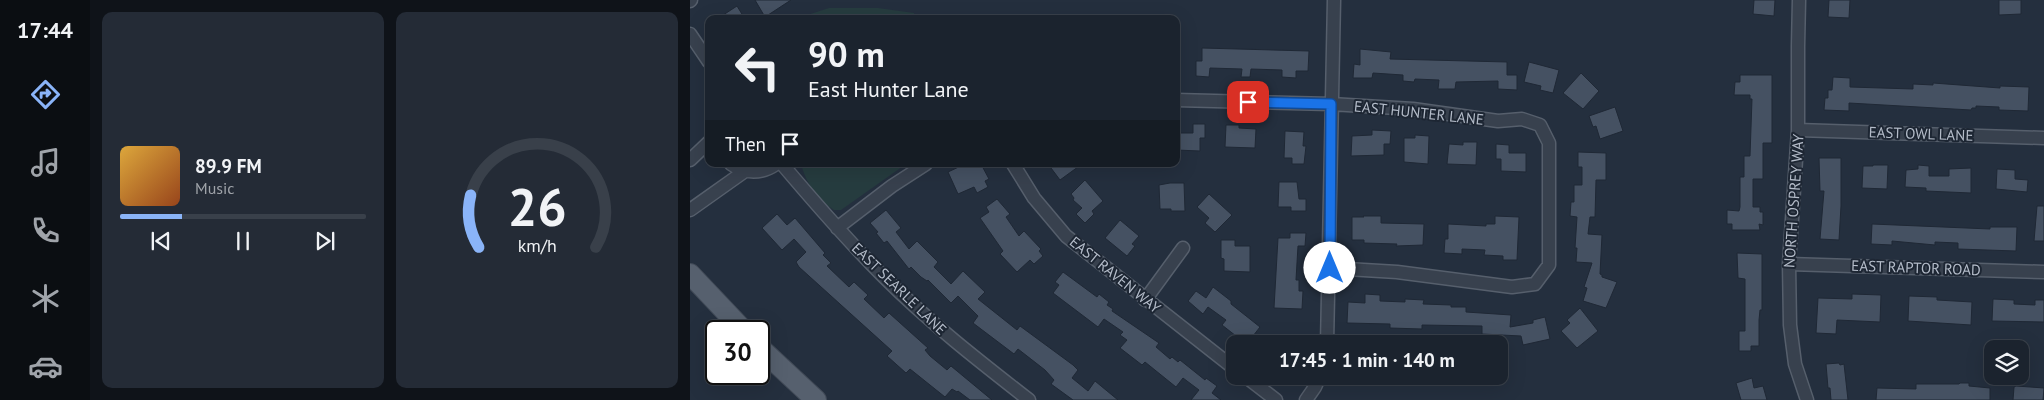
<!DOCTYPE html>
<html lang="en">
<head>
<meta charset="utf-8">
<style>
  body { margin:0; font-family:"PT Sans",sans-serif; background:#242b36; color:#f1f3f6; height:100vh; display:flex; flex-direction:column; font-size:19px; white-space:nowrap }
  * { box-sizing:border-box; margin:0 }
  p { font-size:16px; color:#a0a4aa }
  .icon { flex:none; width:28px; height:28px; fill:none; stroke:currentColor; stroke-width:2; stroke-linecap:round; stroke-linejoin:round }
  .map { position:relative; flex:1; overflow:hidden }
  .drawer { display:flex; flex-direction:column; gap:12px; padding:12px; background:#0f1319; width:600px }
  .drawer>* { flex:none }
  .guide { position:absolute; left:15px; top:15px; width:475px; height:152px; border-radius:10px; box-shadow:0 5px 20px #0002,0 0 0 1px #39404a; background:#1b232e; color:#f1f3f6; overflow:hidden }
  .buttons { position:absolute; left:1294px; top:340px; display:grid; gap:10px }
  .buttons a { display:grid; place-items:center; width:45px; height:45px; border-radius:10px; background:#1b232e; box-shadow:0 5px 20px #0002,0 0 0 1px #39404a; font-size:25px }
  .speed { position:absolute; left:15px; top:320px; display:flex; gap:10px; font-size:25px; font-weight:700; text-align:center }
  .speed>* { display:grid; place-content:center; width:65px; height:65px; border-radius:50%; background:#1b232e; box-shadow:0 5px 20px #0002,0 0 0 1px #39404a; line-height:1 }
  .speed .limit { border:2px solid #111; border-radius:8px; background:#fff; color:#111 }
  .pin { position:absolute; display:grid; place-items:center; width:42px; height:42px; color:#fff; margin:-21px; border-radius:10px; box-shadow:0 2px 8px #0006 }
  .me { position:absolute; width:55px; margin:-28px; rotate:0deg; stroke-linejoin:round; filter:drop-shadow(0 0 4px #0008) }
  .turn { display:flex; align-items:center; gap:18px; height:105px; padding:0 20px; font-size:22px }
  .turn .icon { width:65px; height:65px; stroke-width:2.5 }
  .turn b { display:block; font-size:35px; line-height:42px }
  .then { display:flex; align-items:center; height:48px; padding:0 20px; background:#0003; gap:10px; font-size:19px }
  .drawer .card { flex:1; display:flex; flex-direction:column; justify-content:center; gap:8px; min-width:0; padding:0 18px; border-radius:10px; background:#242b36 }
  .drawer .dial { align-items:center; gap:0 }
  .dial svg { height:130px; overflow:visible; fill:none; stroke:#39404a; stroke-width:7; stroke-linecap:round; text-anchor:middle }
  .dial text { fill:#f1f3f6; stroke:none }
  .song { display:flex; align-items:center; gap:15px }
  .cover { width:60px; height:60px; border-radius:8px; background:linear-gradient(135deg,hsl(40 70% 55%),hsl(20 70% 35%)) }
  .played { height:5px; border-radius:2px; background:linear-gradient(90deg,#8ab4f8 25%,#39404a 25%) }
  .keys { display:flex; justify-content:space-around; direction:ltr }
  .drawer .tiles { flex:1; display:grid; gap:12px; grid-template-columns:repeat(2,1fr) }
  .trip { position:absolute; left:536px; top:335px; width:282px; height:50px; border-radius:10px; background:#1b232e; box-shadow:0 5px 20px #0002,0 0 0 1px #39404a; font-weight:700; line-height:50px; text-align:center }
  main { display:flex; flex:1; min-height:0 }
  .tabs { display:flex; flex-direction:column; width:90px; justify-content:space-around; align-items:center; background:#0b0e12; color:#a0a4aa }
  .tabs .icon { width:35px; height:35px }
  .tabs .current { color:#8ab4f8 }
  .tabs b { font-size:22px; color:#f1f3f6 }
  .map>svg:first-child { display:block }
  .green { fill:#263c3f }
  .building { fill:#455162; stroke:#1f2835 }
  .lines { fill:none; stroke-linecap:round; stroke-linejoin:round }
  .street-casing { stroke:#565f6c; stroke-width:15 }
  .primary-casing { stroke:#414a57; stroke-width:22 }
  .street { stroke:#38414e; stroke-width:12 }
  .primary { stroke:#56606e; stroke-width:20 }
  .route-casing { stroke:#114b97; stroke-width:12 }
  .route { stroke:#1a73e8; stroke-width:9 }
  .labels { text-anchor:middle; stroke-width:4; stroke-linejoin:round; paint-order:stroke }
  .street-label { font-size:15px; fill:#b4bcc9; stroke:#1d2633 }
</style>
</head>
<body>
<main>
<nav class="tabs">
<b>17:44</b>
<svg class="icon current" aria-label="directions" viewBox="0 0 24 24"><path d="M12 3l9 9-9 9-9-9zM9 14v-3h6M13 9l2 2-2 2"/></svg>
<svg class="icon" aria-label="music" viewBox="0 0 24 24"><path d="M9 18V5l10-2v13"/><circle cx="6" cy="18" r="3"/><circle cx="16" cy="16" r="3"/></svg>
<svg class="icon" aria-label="phone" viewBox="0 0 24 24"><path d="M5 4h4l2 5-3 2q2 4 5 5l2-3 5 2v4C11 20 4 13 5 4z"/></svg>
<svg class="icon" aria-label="climate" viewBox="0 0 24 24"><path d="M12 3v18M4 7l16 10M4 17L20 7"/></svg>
<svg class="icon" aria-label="car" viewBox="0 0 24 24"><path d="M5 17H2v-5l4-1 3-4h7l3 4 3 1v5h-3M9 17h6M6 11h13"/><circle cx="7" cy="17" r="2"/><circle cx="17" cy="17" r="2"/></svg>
</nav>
<section class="drawer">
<div class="tiles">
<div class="card">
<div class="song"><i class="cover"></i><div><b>89.9 FM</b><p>Music</p></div></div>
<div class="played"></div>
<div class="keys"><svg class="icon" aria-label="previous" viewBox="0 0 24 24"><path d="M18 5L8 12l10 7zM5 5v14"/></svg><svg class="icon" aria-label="pause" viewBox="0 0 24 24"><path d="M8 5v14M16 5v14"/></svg><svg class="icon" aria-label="next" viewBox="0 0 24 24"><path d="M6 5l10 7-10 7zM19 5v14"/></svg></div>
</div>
<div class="card dial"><svg viewBox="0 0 100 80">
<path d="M14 69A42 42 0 1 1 86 69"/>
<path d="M14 69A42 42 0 0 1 9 37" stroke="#8ab4f8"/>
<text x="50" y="56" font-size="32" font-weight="700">26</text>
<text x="50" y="72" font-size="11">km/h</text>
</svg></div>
</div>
</section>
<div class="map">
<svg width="1354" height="400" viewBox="0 0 1354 400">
  <rect width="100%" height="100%" fill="#242f3e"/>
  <path class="green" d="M139,8H188L224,13V19H105Z
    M111,164H216L151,210H144C127,199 116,183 111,164Z"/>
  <path class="building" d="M65,0H101L75,17Z
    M1064,0H1085L1084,16L1063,14Z
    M1139,0H1160L1159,18L1138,17Z
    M1309,0H1331V14L1309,15Z
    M47,6L55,19H27Z
    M512,48L619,51L618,71H606V78L592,77V70L561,69L560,77H551L552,69L520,68L519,77L506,76V61H512Z
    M670,49L701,52L700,59L817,62V75H827V90L808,89V81L766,82L765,89H748L749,80L725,79L724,82L713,81V75L683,73L682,78H663L664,64L670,65Z
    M839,62L869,70L863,93L850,90L851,86L834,82Z
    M891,73L909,91L893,109L873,93Z
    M1050,75H1082V143H1073V179H1063V207H1070V212H1073V225L1069,224L1070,230H1042V224H1037V210L1049,211L1050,207V177H1054V156H1060L1062,99H1060V95H1044L1045,82H1050Z
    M1143,77L1160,78V87L1223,89V84L1243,85V83L1310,88V86L1339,87L1338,111L1309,110V107L1286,106V108H1282L1281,110L1159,103V111L1134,110L1135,98H1138V90H1142Z
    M925,107L933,131L910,139L906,126L903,127L899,116Z
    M503,124H515V138H510V151L486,150V133H503Z
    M536,125H549V128L566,129L565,148L535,147Z
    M682,130L701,131L700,144H694V155L661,156L662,136L682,135Z
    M595,131L614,132L613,146H616L614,164H602V158H594Z
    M725,135L739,136L738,164L714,162V138H725Z
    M773,142H787L786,165L757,164L759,144L773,145Z
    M806,144L819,145V153H836V172L811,171V159H806Z
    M888,152L916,153V180H906L905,217H900L898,234L912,235L910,274L912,275V277L927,282L916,308L893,301L897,288L894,287L902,263L886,262L887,248H885L887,217L880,216L881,202H884V185H892V167H888Z
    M1129,158H1151V206L1149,240L1130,239L1134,191H1130Z
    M275,164H291L299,179L295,181L298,187L287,193L284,187L268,194L258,172Z
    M358,164H392L370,180Z
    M1183,165H1198L1197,189L1172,188L1173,166H1183Z
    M1228,165L1239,166V176H1259V169L1281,168V193L1236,191V188L1215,187L1216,170L1228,169Z
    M1307,169L1325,170V179L1338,180L1337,192L1306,189Z
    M395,180L413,201L402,211L404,214L395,223L386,214L392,208L383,200L384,198L381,194Z
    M589,182H607L609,199H616V211H601V207H588Z
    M480,183H494L495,211H481V209H470L469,185Z
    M519,194L542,215L525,232L515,223L519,218L507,207Z
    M307,199L320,214L316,217L329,236L334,231L351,249L349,251L353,256L344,264L340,260L327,272L310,254L313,251L290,218L299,212L296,207Z
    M1347,206H1354V241H1344Z
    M196,210L211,228L206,232L219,249L227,241L248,262L244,267L261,284L273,271L295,292L288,299L327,330L330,326L383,365L388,370L382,378L398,391L405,381L428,400H383L361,384L364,380L355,370L328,349L324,354L283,323L288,316L268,296L261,303L238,280L237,281L231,277L221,267L219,269L197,241L194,243L186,233L188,232L180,223Z
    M87,214L97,225L105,218L135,253L133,255L141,263L137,266L159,287L164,282L178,295L174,299L194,318L199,313L238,348L235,350L240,356L257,370L261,366L302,400H280L268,391L267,392L262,389L255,397L220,369L216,373L197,356L202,351L109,267L106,262L116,252L104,239L92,250L72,228Z
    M673,216H691V223L734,224L733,245L706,246L707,244L674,243V240H662V217H674Z
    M805,216L829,217L827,260H813V256L794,255L795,250L772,249V254L754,253L755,239H758V224L796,226V224H805Z
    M430,220L449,236L442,244L445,246L437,256L415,238Z
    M1182,224L1300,229V227H1327L1326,251L1268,249V243L1245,242V245L1202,241V245L1181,244Z
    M600,233H616L615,246H608L606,280H609V291H613L612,309L584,308L588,238H600Z
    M531,240H545V246H560V272L534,271V259L531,258Z
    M1047,253L1072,254V310H1070L1069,320V346H1061V351H1049V331H1055V279L1048,278Z
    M373,272L407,297L409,294L419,302L417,305L423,309L422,311L469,343L466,347L480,359L482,357L488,362L490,360L515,380L516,378L527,386L522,393L531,400H501L509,390L493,378L486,387L455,362L452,365L430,348L437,340L430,335L433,332L414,319L408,327L363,293L369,285L365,282Z
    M523,287L541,301V304L570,327L563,336L573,344H551L544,338L546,336L532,325L536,320L518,307L513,314L498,301L506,291L516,298Z
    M675,294L690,295V301L715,302V299L734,300L733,304L761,305V307H776V312L821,315L820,327L843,323V320L855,317L860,339L833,345L831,336L792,334V326L732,325V329L700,328V324L657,323L658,302L675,303Z
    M1162,294L1191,295L1190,322L1147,320L1146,334L1126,333L1128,298L1162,299Z
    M1219,296L1247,297V300L1282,302L1281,325L1218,321Z
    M1303,299L1324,300V304L1345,305V300H1354V322L1302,321Z
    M890,308L908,331L887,348L871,331L880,323L877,320Z
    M1149,363L1150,365L1154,364L1158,400H1141L1140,388H1138L1136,364Z
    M1062,378L1064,388L1073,386L1077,400H1051L1046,383Z
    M1270,383H1279V386L1300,388V400H1186L1187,388L1226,389V384H1269Z
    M1326,386L1354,388L1353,400H1323L1324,387Z"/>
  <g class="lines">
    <defs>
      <path id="street" d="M1109,0L1108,46V130L1099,264L1100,325L1105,364L1117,400
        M0,1L1,0
        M0,34L19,62
        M486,100L641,104L723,109L808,121L832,119L850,125L859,143V265L845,284L822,287L707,272L640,268
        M1108,130L1354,138
        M0,160L19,142
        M41,164C55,174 72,174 86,164
        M92,164C125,203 158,241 194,277C239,322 289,361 339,400
        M323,164L344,198L376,236L545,369
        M0,210L55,171
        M147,228L202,186L236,164
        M1099,264L1354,272
        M455,300L493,248
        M637,344L644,0
        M555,376L586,400
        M616,400L625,387L630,376"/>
      <path id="primary" d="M0,274L54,331
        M69,347L126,400"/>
    </defs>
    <use href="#street" class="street-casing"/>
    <use href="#primary" class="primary-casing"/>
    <use href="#street" class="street"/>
    <use href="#primary" class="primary"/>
  </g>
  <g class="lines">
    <defs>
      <path id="route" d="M558,102L641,104L640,268"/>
    </defs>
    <use href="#route" class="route-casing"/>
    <use href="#route" class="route"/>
  </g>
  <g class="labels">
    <g class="street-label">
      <text transform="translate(729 113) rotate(6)" y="5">EAST HUNTER LANE</text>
      <text transform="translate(1231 134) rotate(2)" y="5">EAST OWL LANE</text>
      <text transform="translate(1104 201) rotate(-86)" y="5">NORTH OSPREY WAY</text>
      <text transform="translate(1226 268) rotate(2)" y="5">EAST RAPTOR ROAD</text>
      <text transform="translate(425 275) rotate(39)" y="5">EAST RAVEN WAY</text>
      <text transform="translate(209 289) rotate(44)" y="5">EAST SEARLE LANE</text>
    </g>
  </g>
</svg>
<div class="buttons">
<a><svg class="icon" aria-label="layers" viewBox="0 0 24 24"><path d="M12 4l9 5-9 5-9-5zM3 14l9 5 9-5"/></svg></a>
</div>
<div class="speed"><div class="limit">30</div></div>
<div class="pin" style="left:558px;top:102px;background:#d93025"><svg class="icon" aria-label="arrive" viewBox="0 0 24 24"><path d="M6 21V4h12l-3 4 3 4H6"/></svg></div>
<svg class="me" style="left:640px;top:268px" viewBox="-20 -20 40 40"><circle r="19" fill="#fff"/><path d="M0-13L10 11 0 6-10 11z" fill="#1a73e8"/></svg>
<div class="trip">17:45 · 1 min · 140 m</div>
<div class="guide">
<div class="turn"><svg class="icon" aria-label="left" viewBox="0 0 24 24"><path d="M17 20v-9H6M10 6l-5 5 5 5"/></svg><div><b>90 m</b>East Hunter Lane</div></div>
<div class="then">Then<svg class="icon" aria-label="arrive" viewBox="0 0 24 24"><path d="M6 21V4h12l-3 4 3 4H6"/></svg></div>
</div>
</div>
</main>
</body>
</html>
